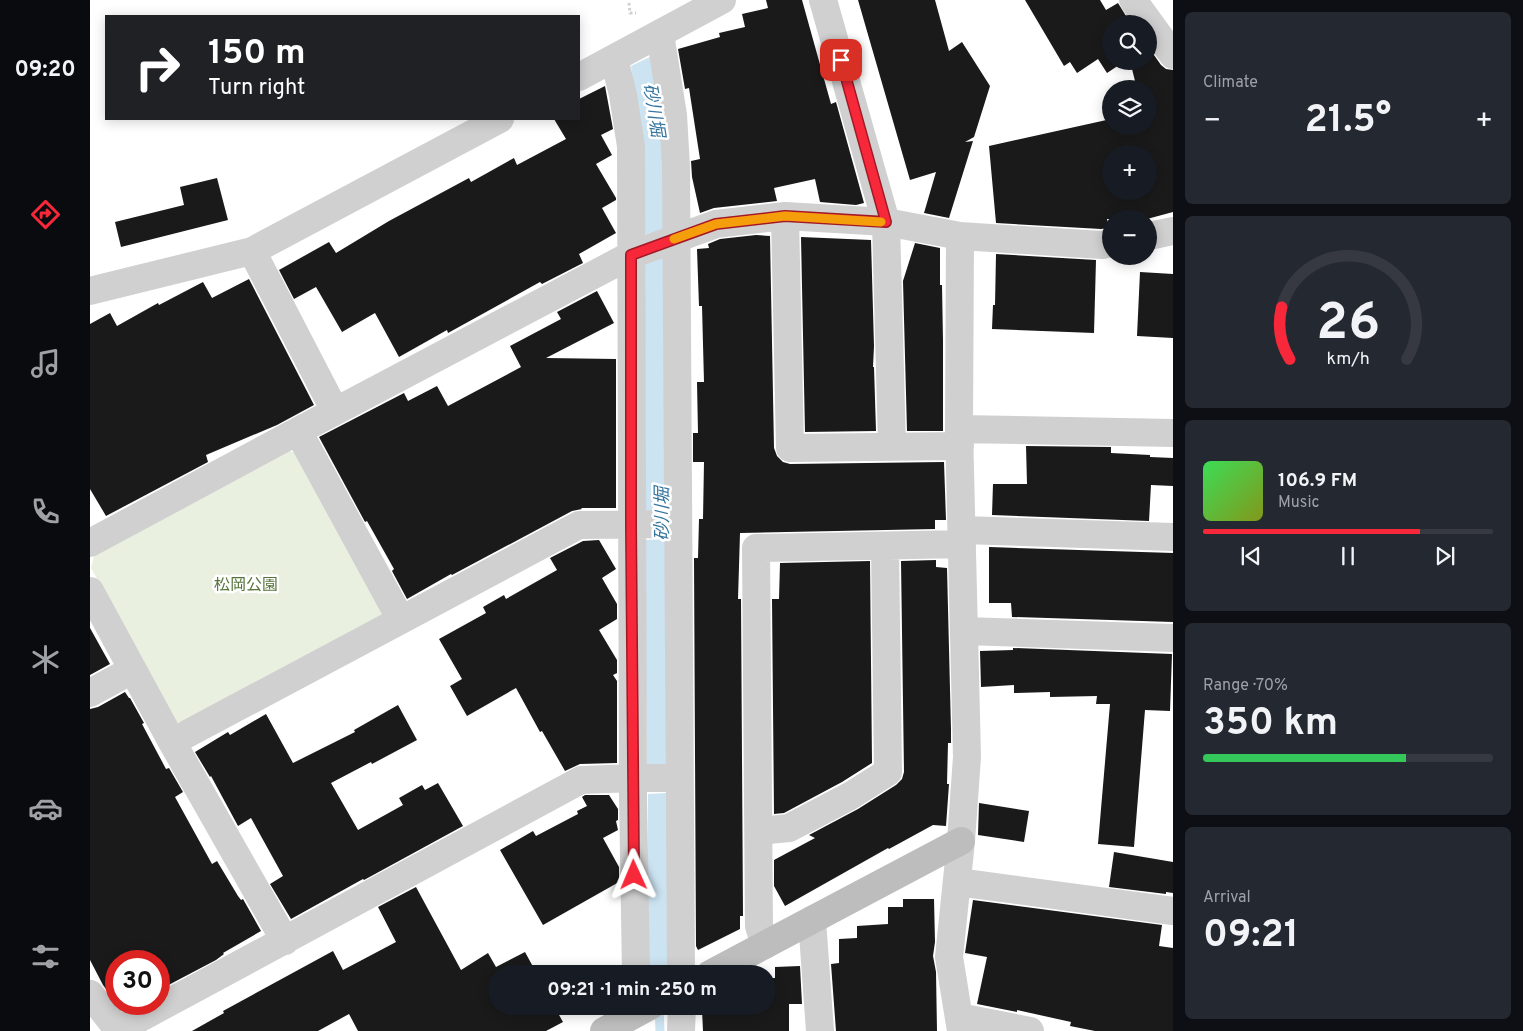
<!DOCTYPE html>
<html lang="en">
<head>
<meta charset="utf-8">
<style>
  body { margin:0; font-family:Overpass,"Noto Sans JP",sans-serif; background:#242831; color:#f1f3f6; height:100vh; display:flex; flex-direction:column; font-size:19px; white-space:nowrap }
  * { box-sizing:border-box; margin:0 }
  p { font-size:16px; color:#9ea1a6 }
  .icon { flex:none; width:28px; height:28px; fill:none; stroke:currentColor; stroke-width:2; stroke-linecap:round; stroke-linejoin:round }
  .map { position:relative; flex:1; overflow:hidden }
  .sheet { display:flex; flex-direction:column; gap:12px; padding:12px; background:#0d0f14; width:350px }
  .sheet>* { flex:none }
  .guide { position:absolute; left:15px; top:15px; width:475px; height:105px; border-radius:0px; box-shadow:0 2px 12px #0003; background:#202124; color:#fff; overflow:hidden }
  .fabs { position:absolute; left:1012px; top:15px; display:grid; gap:10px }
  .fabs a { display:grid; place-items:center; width:55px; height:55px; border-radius:50%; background:#171b24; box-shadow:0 2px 12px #0003; font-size:25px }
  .speed { position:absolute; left:15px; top:950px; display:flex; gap:10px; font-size:25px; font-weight:700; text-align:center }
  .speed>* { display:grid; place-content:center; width:65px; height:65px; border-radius:50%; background:#171b24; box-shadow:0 2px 12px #0003; line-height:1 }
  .speed .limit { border:8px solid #d22; background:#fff; color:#111 }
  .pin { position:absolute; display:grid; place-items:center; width:42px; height:42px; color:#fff; margin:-21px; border-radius:10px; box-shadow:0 2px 8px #0006 }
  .me { position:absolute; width:55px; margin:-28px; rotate:359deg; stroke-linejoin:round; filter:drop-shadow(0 0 4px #0008) }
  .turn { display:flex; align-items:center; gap:18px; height:105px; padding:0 20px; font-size:22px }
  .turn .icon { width:65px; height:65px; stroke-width:2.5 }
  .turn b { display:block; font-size:35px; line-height:42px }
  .big { font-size:38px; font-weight:700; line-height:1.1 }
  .sheet .tile { flex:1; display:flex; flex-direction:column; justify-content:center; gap:8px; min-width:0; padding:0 18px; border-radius:8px; background:#242831 }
  .sheet .dial { align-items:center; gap:0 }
  .dial svg { height:130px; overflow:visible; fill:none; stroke:#363941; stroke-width:7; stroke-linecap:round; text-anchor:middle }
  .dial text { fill:#f1f3f6; stroke:none }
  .song { display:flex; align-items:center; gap:15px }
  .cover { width:60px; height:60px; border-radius:8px; background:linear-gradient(135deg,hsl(130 70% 55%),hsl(70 70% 35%)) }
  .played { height:5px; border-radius:2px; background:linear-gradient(90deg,#f62839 75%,#363941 75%) }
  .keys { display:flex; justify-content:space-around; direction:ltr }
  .heat { display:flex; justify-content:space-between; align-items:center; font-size:28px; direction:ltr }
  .charge { height:8px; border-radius:4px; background:linear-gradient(90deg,#34c759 70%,#363941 0) }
  .trip { position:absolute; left:398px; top:965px; width:288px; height:50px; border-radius:25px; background:#171b24; box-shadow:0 2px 12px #0003; font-weight:700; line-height:50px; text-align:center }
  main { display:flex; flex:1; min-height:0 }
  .tabs { display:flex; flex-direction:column; width:90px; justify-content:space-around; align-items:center; background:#090b0e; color:#9ea1a6 }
  .tabs .icon { width:35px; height:35px }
  .tabs .active { color:#f62839 }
  .tabs b { font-size:22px; color:#f1f3f6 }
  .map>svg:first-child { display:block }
  .green { fill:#e9f0e0 }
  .water { fill:#cce3f1 }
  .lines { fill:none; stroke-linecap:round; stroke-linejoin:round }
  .stream { stroke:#cce3f1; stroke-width:9 }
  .building { fill:#1a1a1a; fill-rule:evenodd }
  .path { stroke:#d0d0d0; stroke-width:3; stroke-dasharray:2.5 2.5; stroke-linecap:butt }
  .street { stroke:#d0d0d0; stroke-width:28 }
  .secondary { stroke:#bdbdbd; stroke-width:28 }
  .route-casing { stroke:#a01a25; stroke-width:12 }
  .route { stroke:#f62839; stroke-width:9 }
  .slow { stroke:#f59e0b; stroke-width:9 }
  .labels { text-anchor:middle; stroke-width:5; stroke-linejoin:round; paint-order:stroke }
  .park-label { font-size:16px; fill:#56743a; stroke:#fff }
  .water-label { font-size:18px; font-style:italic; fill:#37779f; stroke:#fff }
</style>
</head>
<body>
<main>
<nav class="tabs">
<b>09:20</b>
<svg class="icon active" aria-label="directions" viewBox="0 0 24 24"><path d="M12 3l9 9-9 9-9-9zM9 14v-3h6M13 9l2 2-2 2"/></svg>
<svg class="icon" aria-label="music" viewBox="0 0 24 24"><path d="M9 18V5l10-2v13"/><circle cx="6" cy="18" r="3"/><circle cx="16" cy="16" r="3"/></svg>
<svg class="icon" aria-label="phone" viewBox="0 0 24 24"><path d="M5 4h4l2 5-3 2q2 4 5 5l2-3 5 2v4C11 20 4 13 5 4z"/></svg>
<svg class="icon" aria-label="climate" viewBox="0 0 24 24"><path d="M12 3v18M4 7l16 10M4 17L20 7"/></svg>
<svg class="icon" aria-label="car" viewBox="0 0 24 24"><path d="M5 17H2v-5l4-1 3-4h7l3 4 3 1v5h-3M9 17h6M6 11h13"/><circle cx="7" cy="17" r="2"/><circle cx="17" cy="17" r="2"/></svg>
<svg class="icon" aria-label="filters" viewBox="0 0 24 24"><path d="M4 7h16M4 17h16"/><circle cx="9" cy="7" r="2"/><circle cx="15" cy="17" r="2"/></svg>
</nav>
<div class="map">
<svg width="1083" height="1031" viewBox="0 0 1083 1031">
  <rect width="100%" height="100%" fill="#fff"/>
  <path class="green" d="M199,451L213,454L294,604L291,621L98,724L86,722L1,568L4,556Z"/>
  <path class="water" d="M566,54L574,120L575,229L554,235L553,146L541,66Z
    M575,257L577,511H556L554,265Z
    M576,539V765H557L554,540Z
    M577,793L578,965L563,974H558V794Z"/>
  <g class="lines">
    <path class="stream" d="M569,1006L570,1031"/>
  </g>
  <path class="building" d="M676,0H712L741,104L746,102L774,203L766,205L730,202L725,179L684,188L687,201L624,208L610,213L602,177L601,161L610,159L599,88L595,89L588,49L630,37L629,33L655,27L652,14L678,8Z
    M768,0H845L859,51L872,42L900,86L884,137L875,142L883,141L859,218L834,213L846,172L820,180Z
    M935,0H1010L1016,10L1028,3L1041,24H1021V61H1035L1017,73L1008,59L987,73L980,62L974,66Z
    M1059,48L1071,65L1076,69L1083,70V212L1057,219H1017L1019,228L1011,229L906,223L899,146L1021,119V126H1059V89H1047L1040,61H1059ZM1021,154H1059V191H1021Z
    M515,86L523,129L511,135L522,155L506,164L526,198V200L512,208L526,233L489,254L493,263L452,284L450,282L358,333L357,330L309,357L285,313L252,332L226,287L204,299L189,270L239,242L246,253L299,221L379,178L381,182L424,158L427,165L476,139L464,119H489V99Z
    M127,178L138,220L31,247L25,222L94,205L90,187Z
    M666,235L680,236L684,448L687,456L693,462L700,464L854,462L856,520H845V529L650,533L648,599H651L653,916H650V929L608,950L606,946L604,558H608L609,519H613L614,462H603V433H608L607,382H614L612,306H609L607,249L619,248L618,244L630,239Z
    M711,237L781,240L784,346L783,367H784L786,431L715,432Z
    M825,243L850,248V285H852L853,341V431H817L813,281Z
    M906,254L1006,260L1004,333L902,329L903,305H905Z
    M1050,272L1083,274V338L1047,336Z
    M159,279L224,405L187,425L116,455L118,462L16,516L0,489V324L20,313L27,326L68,303L69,305L113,282L122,298Z
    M507,291L524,323L456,358L526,359V508H491L492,509L482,511L362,575L361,574L317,599L302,571L304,569L277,521L275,522L229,437L314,393L318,401L347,386L358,406L431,367L420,346L471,319L467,312Z
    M936,446L1021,447V453L1060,455V457L1083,458V486L1061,485L1059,521L902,515L903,484H937Z
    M509,540L526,569L512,578L527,604V619L509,630L527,660V673L523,675L527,681V763L490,764L475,771L452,731L450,732L426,688L377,716L360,686L372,679L349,639L396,613L393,607L414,595L416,599L467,570L460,558L493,541Z
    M899,547L1083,553V622L922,617L921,603H899Z
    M846,560V567L857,568L861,730V743H858L857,784H859L856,826L843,825L799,849L798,848L695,906L684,886V860L725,838L719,835L768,809L806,785L812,779L814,772L811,561Z
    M780,561L782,763L752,782L694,813L684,814L682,599H689L690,563Z
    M0,628L20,664L0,675Z
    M923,648L1082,654L1080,711L1055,710L1044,847L1008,844L1020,704H1006L1007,696L960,697V692L924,693V685L891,687L890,651L923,650Z
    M35,692L39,698H40L54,723L52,724L76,769L79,768L93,792L85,797L122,864L127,861L148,896L151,900L153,899L171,931L133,953L134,954L126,960L69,990V961H26V1002L13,985L0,960V709L8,707Z
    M308,705L327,740L282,764L281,762L241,783L268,830L313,805L309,798L332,785L335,790L348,783L373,826L274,880L273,879L201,919L180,884L193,876L161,818L148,826L121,776L120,777L105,752L138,732L140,735L176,714L203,763L265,732L264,730Z
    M495,795H519L528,809V820L526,821L528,830L513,838L529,867V882L453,925L410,850L443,831L446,836L488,814L487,811L497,806L492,797Z
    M889,803L939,811L934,842L888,835Z
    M1024,852L1083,862V893L1076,892V894L1019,887Z
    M326,887L371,970L398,953L406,967L435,952L447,974H406V1006H464L473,1022L456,1031H268L259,1014L228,1031H102L134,1013L133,1011L243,951L253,970L306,942L288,907Z
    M813,899H844L845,942L843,956L846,972L847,1031H746L741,964L749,963V939L767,938V926L798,924V907H813Z
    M883,900L1072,925L1069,946L1083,948V1031H1005L980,1026L981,1022L927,1010V1012L887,1004L897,957L875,953Z
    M710,966L712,1004H699V1031H613L612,1010H632V1006H676V978H685V967Z"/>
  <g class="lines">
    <path class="path" d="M539,3L540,13H546"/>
    <path class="street" d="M733,0L796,222L802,447
      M1043,0L1083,55
      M570,34L583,115L586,166L591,974
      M524,58L533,95L541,146L543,796L546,974
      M489,77L632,0
      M695,216L700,448L870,446
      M870,236L869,429L877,757L871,841L859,957L871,1031
      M1059,236L1083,231
      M162,251L245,411
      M0,291L162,251L410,119
      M869,429L1083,433
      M208,431L311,620
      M872,530L1083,537
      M0,543L208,431L541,255L626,224L695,216L796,222L870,236L1012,245L1021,243
      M0,591L82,742L195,941
      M874,631L1083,638
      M0,693L42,670
      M82,742L489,525L588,524
      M669,831L699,828L760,796L798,772L795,546
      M867,882L1083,911
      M722,920L730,1031
      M675,945L669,926L666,548L872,544
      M0,994L29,1031
      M869,1017L940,1031
      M28,1030L491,780L543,778H589
      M591,1031L592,1006"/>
    <path class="secondary" d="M620,974L871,841
      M514,1031L560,1006"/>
  </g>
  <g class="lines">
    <defs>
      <path id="route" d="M544,875L541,525V255L626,224L695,216L796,222L751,60"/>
    </defs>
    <use href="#route" class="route-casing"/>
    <use href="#route" class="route"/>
    <path class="slow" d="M584,239L626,224L695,216L791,222"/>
  </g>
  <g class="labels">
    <g class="park-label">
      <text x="156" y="590">松岡公園</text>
    </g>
    <g class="water-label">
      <text transform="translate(564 110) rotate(81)" y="6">砂川堀</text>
      <text transform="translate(572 514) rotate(-90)" y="6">砂川堀</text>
    </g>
  </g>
</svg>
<div class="fabs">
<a><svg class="icon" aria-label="search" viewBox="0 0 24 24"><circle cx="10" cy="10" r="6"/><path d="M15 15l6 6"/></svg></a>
<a><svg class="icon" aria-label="layers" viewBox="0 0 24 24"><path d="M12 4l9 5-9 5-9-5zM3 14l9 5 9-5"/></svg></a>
<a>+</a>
<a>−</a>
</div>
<div class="speed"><div class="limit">30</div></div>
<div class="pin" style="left:751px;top:60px;background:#d93025"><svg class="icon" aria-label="arrive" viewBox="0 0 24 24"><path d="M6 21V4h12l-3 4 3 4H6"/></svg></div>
<svg class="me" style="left:544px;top:875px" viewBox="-20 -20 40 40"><path d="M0-17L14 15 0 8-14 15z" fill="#f62839" stroke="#fff" stroke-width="4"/></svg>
<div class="trip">09:21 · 1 min · 250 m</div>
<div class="guide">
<div class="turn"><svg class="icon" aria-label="right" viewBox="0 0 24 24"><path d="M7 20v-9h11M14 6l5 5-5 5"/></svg><div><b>150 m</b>Turn right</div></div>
</div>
</div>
<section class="sheet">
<div class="tile"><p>Climate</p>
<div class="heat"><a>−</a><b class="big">21.5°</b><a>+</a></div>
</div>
<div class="tile dial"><svg viewBox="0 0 100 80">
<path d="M14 69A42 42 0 1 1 86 69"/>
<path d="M14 69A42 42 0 0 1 9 37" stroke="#f62839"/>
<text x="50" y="56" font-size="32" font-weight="700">26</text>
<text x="50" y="72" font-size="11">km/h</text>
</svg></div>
<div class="tile">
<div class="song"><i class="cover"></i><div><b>106.9 FM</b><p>Music</p></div></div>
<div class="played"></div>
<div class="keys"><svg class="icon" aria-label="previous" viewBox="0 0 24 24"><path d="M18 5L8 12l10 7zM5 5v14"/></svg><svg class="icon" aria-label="pause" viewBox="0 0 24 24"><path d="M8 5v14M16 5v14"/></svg><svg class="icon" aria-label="next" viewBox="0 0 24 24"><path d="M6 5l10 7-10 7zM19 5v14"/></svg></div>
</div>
<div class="tile"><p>Range · 70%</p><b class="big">350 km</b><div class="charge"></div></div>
<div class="tile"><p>Arrival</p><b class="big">09:21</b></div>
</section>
</main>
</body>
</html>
